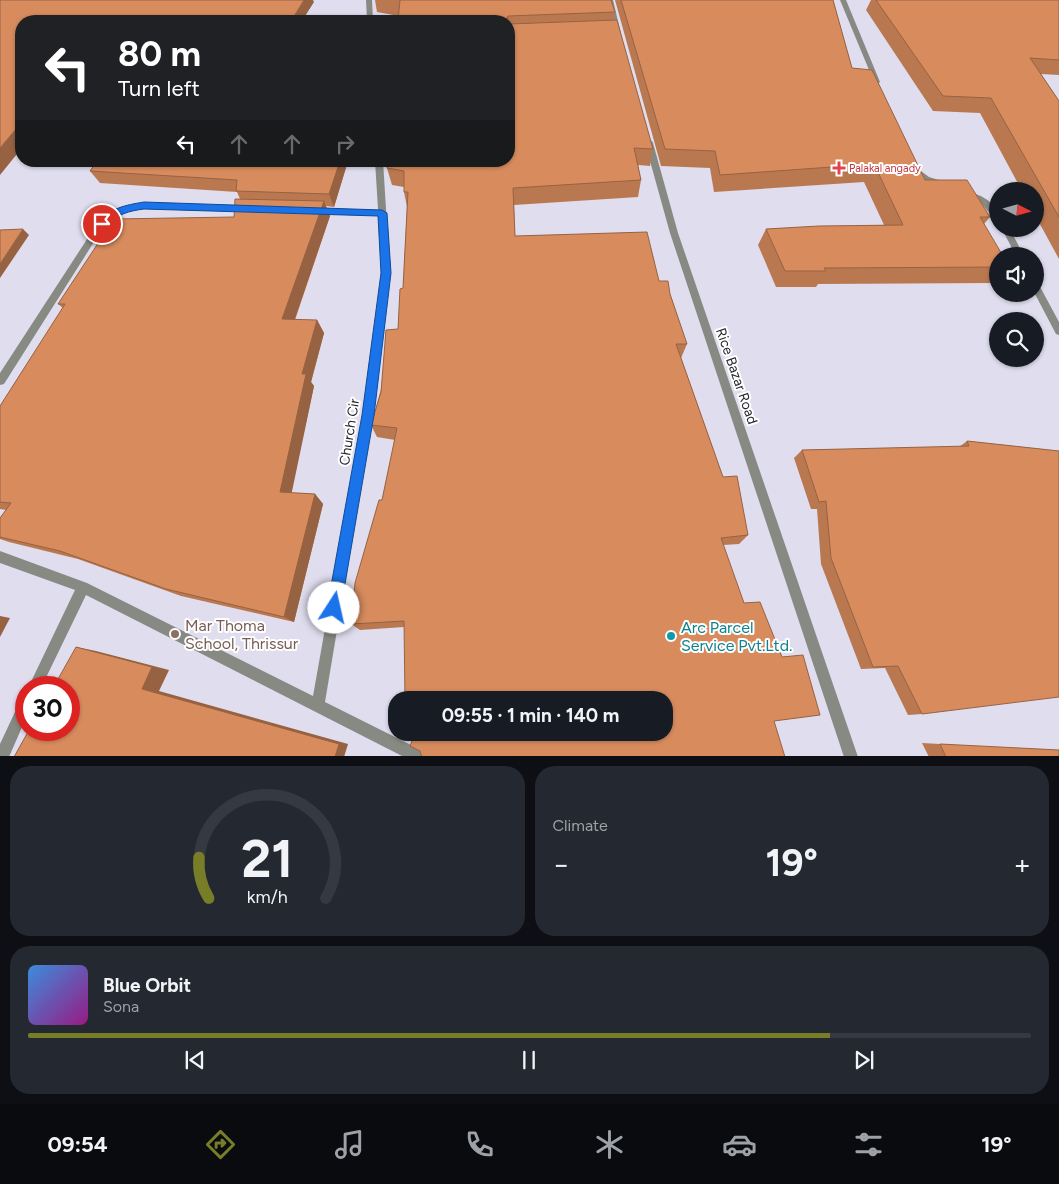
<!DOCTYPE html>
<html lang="en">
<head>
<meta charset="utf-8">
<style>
  body { margin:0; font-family:Figtree,sans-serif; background:#242831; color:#f1f3f6; height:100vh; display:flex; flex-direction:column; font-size:19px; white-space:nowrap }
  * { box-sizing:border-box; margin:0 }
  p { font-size:16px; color:#9ea1a6 }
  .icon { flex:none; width:28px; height:28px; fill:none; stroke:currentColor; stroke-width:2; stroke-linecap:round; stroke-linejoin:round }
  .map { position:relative; height:756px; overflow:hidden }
  .drawer { display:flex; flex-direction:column; gap:10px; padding:10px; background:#0d0f14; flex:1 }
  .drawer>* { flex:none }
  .banner { position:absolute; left:15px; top:15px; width:500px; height:152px; border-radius:20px; box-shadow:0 1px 4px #0004; background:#202124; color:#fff; overflow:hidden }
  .needle { width:32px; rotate:96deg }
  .tools { position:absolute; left:989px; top:182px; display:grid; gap:10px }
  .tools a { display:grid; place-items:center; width:55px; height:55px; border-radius:50%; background:#171b24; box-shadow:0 1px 4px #0004; font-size:25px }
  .speed { position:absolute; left:15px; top:676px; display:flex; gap:10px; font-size:25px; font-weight:700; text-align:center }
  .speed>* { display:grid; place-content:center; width:65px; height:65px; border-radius:50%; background:#171b24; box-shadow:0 1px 4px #0004; line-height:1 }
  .speed .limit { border:8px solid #d22; background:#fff; color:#111 }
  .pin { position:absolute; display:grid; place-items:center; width:42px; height:42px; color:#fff; margin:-21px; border:2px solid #fff; border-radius:50%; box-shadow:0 1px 5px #0007 }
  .me { position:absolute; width:55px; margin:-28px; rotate:10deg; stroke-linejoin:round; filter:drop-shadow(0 0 4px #0008) }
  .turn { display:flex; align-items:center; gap:18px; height:105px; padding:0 20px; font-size:22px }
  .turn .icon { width:65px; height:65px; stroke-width:2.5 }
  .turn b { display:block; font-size:35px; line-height:42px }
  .lanes { display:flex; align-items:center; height:48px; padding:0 20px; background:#0003; justify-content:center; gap:25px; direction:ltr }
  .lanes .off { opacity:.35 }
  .big { font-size:38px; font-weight:700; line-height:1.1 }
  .drawer .widget { flex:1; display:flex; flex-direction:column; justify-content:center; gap:8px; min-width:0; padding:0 18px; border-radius:20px; background:#242831 }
  .drawer .dial { align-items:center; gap:0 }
  .dial svg { height:130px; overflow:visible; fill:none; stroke:#363941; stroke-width:7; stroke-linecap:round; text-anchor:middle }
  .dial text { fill:#f1f3f6; stroke:none }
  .song { display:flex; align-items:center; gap:15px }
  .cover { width:60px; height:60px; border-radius:8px; background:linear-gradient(135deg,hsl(210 70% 55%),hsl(310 70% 35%)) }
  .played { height:5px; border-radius:2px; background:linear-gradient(90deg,#787e28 80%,#363941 80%) }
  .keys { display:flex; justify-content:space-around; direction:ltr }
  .heat { display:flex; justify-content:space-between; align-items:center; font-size:28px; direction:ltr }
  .drawer .tiles { flex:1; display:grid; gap:10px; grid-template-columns:1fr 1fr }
  .widget:last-child { grid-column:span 2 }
  .trip { position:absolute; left:388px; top:691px; width:285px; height:50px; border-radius:20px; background:#171b24; box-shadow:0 1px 4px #0004; font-weight:700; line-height:50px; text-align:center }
  .tab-bar { display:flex; height:80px; justify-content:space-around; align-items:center; background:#090b0e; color:#9ea1a6 }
  .tab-bar .icon { width:35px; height:35px }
  .tab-bar .current { color:#787e28 }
  .tab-bar b { font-size:22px; color:#f1f3f6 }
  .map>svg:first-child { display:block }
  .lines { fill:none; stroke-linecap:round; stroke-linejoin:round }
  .lane { fill:#878a83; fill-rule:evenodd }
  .street { fill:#878a83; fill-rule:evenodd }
  .wall { fill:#ba7851 }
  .shaded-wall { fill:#976242 }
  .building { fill:#d88c5e; stroke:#976242 }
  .route { fill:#1a73e8; stroke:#114b97 }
  .health-dot { fill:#e0444e; stroke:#fff; stroke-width:2 }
  .education-dot { fill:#8d6e63; stroke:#fff; stroke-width:2 }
  .culture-dot { fill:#0f9aa8; stroke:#fff; stroke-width:2 }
  .labels { text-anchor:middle; stroke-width:4; stroke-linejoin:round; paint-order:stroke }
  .far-health-label { font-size:11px; fill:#be3a42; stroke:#fff; text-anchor:start }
  .street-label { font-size:14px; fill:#27262c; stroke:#fff }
  .near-education-label { font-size:16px; fill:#785e54; stroke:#fff; text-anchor:start }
  .near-culture-label { font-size:16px; fill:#0d838f; stroke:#fff; text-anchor:start }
</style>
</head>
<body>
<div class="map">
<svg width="1059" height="757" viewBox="0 0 1059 757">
  <rect width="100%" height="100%" fill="#dfddee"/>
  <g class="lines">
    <path class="lane" d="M144,203L246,206L250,209L246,212L144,209L127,211L112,218L99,234L4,384L0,385V373L93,230C111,208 116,206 144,203Z
      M316,208L382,210L386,213L382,216L316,214L312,211Z"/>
    <path class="street" d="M366,0H372L373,21H367Z
      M607,0H613L621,34L616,33Z
      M840,0H846L880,82L879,83L874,82Z
      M646,141H652L653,143L678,233L858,757H844L670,233L645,143Z
      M375,161H383L390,273L373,415L325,702L425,752L427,757H404L86,595L41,688H28L75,590L0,563V551L87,583L313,696L363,415L382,273Z
      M914,166L929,177L945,182L946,184L942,187L923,181L911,171L910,169Z
      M967,191C983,196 998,202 998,221L995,220L982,204L964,196L963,194Z
      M1002,229H1010L1024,256H1016Z
      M1035,282L1038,283L1059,322V335L1056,334L1035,294Z
      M26,697V718L9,757H0V744L21,699Z"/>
  </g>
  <path class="wall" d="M375,0H611L615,12L614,20L653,149L650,166L638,165L641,180L638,197L514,205L515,236L659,281L670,294L687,344L681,358L723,477L748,535L739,544L723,545L664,732L404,627L360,630L351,624L382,500L395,440L377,437L371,425L398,329L403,288L407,207L404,192V187L392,185L387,168L509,161V21H398L399,16L377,12Z
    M615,0H833L852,68L925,180L990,217L984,224L998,256V279L993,283L818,284L816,287H776L758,245L766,229L884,225L864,182L714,192L710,168L661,166Z
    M871,0H1059V75L1041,74L1059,101V259L1035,215V191H1022L980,113L933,111L866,10Z
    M97,161H348L334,207L326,206L330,216L295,320H317L324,333L311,382L314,386L291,493L315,494L323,504L294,622L181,596L78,559L9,542L0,539V518L6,510L0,509V406L63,308L58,304L234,217L240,199L237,192L100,183L90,171Z
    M967,441L1059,451L922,714L908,715L885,668L861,669L821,564L817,509H811L794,458L802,450L959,447Z
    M922,743L940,744L1059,757H929Z"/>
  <path class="shaded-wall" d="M304,0H313L314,2L302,21H291Z
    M21,123V149L0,175V148Z
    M340,161H348L334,207L329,194Z
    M324,201L330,216L290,333L282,319Z
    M23,229L29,235L0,278V264Z
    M317,320L324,333L311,382L314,386L290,501L280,492L302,374Z
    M315,494L323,504L294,622L284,617Z
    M0,616L10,618L0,637Z
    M76,647L96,651L169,670L159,691L348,744L344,757H335L142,689Z"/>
  <path class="building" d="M0,0H304L291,21H21V123L0,148Z
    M400,0H611L615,12L508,16L507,18L508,21H398Z
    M621,0H833L852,68L872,70L925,180H967L990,217H980L1003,256H998V267L824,268L826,271H785L766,229L819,226L903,225L874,164L720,175L715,151L665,149Z
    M876,0H1059V60L1030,58L1059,101V217L991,98L943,96Z
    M617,20L653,149L634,148L641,180L513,188L515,236L647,232L659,281H668L670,294L687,344H676L723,477L737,476L748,535L721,538L744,603L760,602L782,657L803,655L820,715L774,721L785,757H422L420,751L410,746L412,741L398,735L399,732H664V700H405L404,621L351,624L355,583L379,500H382L397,428L371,425L381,392L386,330L398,329L400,289L403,288L408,192H404V171L387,168L388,161H509V24Z
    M97,161H340L329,194L236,191L237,180L90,171Z
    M235,199L324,201L282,319L317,320L302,374H306L280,492L315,494L284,617L166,589L60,551L0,537V518L11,503L0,502V406L65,304H58L114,219L234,217Z
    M23,229L0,264V230Z
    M967,441L1059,451V697L922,714L898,666L873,667L831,558L826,501L819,502L802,450L969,446Z
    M76,647L152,667L142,689L339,744L335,757H14L29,730H69V688H53Z
    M940,744L1059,750V757H946Z"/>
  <path class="route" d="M144,202L382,210L387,213L391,273L374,415L340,613L334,615L329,613L327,608L362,415L381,273L378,216L144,209C129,211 117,214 106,226H99L98,224C109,208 126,205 144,202Z"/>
  <path class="health-dot" d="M836.5 160.5h5v5h5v5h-5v5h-5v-5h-5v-5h5z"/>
  <circle class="education-dot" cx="175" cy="634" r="5"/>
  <circle class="culture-dot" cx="671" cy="636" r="5"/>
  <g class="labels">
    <g class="far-health-label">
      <text x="849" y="172">Palakal angady</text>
    </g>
    <g class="street-label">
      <text transform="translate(737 376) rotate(71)" y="5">Rice Bazar Road</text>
      <text transform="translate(349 432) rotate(-81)" y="5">Church Cir</text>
    </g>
    <g class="near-education-label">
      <text x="185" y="631">Mar Thoma<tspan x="185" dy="18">School, Thrissur</tspan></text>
    </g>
    <g class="near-culture-label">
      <text x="681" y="633">Arc Parcel<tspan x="681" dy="18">Service Pvt.Ltd.</tspan></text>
    </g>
  </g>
</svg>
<div class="tools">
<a><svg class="needle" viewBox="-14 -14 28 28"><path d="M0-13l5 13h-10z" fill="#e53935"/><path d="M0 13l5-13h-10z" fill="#9ea1a6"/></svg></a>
<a><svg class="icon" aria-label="sound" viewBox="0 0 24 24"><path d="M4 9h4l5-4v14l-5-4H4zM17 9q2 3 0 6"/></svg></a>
<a><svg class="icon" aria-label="search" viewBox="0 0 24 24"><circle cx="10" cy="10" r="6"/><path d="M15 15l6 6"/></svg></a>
</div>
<div class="speed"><div class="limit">30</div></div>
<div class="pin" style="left:102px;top:224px;background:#d93025"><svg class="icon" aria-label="arrive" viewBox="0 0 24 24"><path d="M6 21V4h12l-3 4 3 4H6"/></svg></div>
<svg class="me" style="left:334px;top:608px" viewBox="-20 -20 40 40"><circle r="19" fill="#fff"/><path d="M0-13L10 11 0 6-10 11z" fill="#1a73e8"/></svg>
<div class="trip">09:55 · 1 min · 140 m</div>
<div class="banner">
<div class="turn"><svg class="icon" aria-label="left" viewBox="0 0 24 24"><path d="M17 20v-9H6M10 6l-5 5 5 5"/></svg><div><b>80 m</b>Turn left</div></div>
<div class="lanes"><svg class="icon" aria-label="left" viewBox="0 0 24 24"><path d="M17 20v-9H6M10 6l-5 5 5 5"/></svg><svg class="icon off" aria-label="ahead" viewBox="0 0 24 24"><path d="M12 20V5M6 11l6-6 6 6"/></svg><svg class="icon off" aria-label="ahead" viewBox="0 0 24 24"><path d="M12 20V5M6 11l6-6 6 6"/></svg><svg class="icon off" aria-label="right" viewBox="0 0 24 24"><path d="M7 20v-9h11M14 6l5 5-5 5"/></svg></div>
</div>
</div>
<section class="drawer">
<div class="tiles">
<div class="widget dial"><svg viewBox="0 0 100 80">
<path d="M14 69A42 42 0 1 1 86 69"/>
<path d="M14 69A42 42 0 0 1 8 44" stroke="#787e28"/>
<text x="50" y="56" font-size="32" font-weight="700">21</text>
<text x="50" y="72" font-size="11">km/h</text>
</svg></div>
<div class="widget"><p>Climate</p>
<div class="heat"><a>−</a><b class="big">19°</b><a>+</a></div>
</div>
<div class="widget">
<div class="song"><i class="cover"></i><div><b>Blue Orbit</b><p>Sona</p></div></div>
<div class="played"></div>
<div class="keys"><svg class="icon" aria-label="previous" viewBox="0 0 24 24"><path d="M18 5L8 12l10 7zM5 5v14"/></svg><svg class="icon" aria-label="pause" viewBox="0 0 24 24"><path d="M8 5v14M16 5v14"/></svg><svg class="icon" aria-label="next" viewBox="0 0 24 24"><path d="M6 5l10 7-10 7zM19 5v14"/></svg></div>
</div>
</div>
</section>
<nav class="tab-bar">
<b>09:54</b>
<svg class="icon current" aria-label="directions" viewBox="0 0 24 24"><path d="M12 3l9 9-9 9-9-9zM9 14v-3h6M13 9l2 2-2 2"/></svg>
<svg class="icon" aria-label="music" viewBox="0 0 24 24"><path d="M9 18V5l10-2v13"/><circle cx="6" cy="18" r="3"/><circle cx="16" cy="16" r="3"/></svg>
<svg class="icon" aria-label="phone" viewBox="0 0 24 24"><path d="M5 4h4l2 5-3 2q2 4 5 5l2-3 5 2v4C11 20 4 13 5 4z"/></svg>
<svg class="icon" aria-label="climate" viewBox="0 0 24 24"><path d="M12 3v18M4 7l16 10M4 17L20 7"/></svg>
<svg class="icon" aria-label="car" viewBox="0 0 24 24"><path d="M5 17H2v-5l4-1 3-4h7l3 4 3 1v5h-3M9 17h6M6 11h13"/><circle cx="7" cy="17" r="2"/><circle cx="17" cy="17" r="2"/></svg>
<svg class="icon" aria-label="filters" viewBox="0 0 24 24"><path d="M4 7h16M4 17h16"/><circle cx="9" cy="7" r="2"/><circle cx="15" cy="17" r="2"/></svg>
<b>19°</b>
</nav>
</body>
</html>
